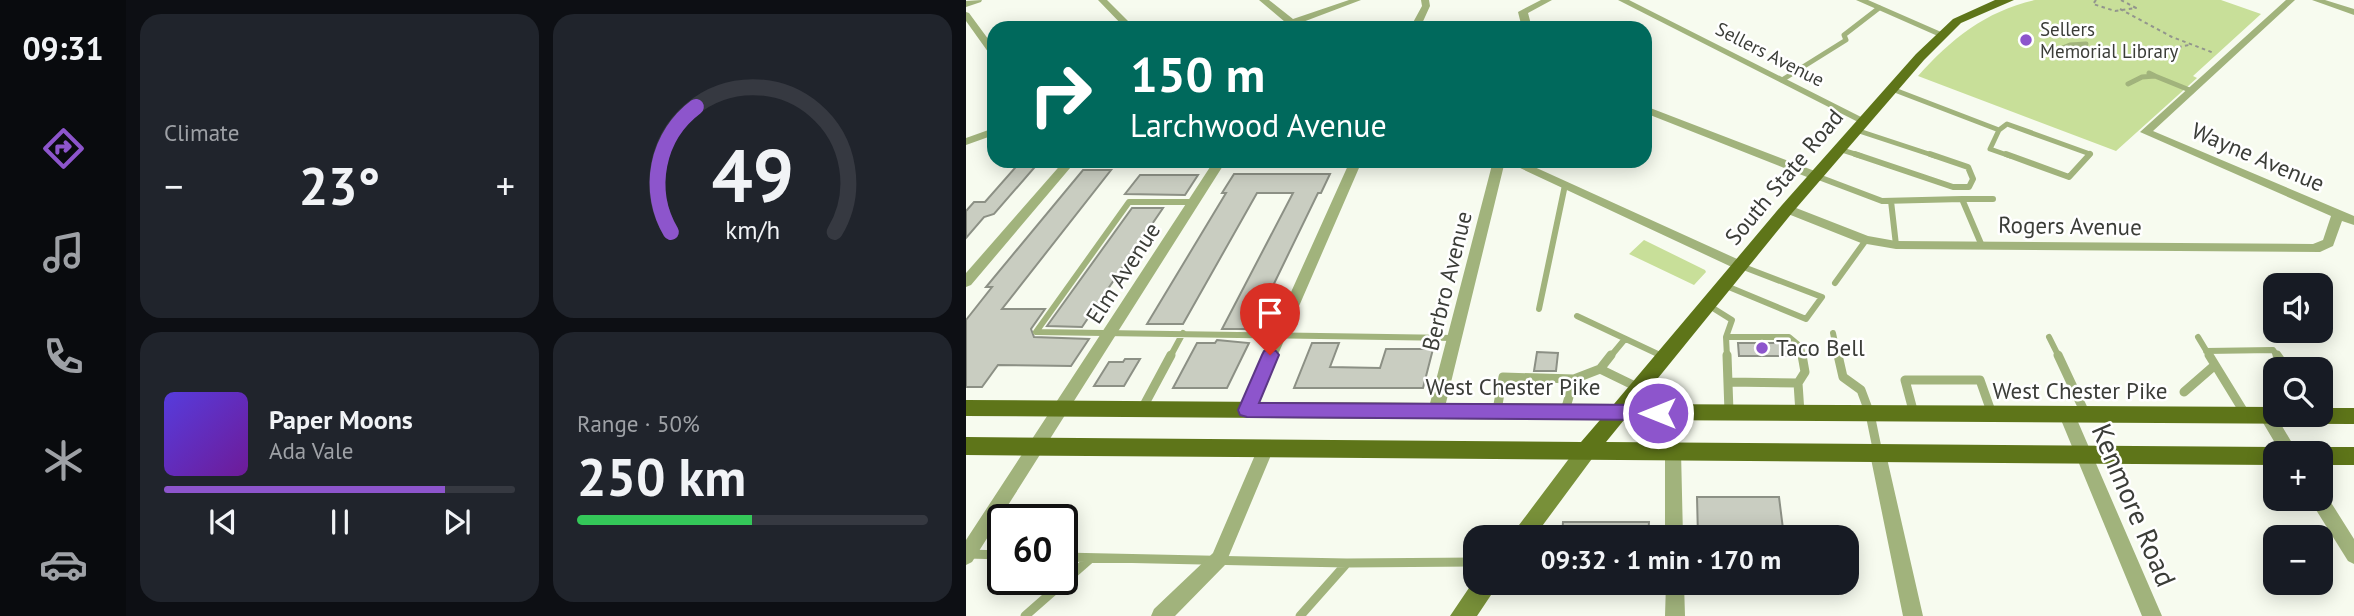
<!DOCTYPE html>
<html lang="en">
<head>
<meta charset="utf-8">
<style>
  body { margin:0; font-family:"PT Sans",sans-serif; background:#20242c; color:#f1f3f6; height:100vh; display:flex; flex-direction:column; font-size:26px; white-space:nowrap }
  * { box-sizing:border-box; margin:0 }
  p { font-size:23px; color:#9ea1a6 }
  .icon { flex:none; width:38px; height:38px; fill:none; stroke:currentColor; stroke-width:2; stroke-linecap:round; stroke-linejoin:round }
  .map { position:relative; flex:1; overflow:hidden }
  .side { display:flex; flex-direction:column; gap:14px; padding:14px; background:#0d0f14; width:840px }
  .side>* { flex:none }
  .guide { position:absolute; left:21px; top:21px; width:665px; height:147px; border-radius:21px; box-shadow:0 4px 18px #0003; background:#00695c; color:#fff; overflow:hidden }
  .fabs { position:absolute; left:1297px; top:273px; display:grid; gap:14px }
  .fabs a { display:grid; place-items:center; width:70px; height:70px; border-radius:14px; background:#171b24; box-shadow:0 4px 18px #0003; font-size:35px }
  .speed { position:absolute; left:21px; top:504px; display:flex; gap:14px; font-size:35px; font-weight:700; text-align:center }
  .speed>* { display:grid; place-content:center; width:91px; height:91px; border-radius:50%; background:#171b24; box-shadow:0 4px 18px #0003; line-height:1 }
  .speed .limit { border:4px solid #111; border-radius:10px; background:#fff; color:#111 }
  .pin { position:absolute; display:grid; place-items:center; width:60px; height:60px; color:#fff; margin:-72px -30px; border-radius:50% 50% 50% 0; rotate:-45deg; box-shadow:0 0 7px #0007 }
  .pin .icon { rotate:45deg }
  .me { position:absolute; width:77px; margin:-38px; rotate:270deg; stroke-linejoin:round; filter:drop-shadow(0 0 5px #0008) }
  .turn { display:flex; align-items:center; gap:24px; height:147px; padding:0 28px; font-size:32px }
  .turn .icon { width:91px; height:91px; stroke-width:2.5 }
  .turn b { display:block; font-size:49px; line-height:60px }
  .big { font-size:52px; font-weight:700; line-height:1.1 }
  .side .widget { flex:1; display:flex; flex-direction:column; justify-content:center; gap:10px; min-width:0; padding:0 24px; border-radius:21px; background:#20242c }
  .side .dial { align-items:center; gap:0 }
  .dial svg { height:182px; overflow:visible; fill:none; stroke:#363941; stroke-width:7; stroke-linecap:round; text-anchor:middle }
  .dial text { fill:#f1f3f6; stroke:none }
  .song { display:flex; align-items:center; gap:21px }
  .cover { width:84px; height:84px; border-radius:10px; background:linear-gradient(135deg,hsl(250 70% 55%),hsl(280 70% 35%)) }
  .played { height:7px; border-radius:4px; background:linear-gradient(90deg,#8d55cc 80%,#363941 80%) }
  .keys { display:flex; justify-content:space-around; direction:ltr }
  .heat { display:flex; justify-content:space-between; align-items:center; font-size:38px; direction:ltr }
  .charge { height:10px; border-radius:5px; background:linear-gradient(90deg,#34c759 50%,#363941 0) }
  .side .tiles { flex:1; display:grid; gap:14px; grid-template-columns:repeat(2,1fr) }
  .trip { position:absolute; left:497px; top:525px; width:396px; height:70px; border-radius:21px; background:#171b24; box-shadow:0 4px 18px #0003; font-weight:700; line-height:70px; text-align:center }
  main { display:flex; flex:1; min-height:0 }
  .dock { display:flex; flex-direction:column; width:126px; justify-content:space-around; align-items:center; background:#090b0e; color:#9ea1a6 }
  .dock .icon { width:49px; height:49px }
  .dock .selected { color:#8d55cc }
  .dock b { font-size:32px; color:#f1f3f6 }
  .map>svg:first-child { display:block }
  .green { fill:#c8df99 }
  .building { fill:#c9cdc1; stroke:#8c9085; stroke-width:2 }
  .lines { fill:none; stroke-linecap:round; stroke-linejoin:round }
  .path { stroke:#92958d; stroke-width:2; stroke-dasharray:3.5 3.5; stroke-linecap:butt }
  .service-far2 { stroke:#a1b37c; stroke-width:5 }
  .service-far1 { stroke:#a1b37c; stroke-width:6 }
  .service { stroke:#a1b37c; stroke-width:9 }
  .minor { fill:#a1b37c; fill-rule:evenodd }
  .secondary { fill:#789039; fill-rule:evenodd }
  .primary { fill:#5e7519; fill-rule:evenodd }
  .route { fill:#8d55cc; stroke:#5c3785; stroke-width:2 }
  .poi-dot { fill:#8d55cc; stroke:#fff; stroke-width:2.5 }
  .labels { text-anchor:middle; stroke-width:5; stroke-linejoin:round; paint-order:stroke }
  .far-poi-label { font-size:19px; fill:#3b3d38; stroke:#fff; text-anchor:start }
  .far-street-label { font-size:19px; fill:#3b3d38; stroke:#fff }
  .street-label { font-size:23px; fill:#3b3d38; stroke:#fff }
  .poi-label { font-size:23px; fill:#3b3d38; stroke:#fff; text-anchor:start }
  .near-street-label { font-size:28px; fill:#3b3d38; stroke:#fff }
</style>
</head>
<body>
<main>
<nav class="dock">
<b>09:31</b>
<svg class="icon selected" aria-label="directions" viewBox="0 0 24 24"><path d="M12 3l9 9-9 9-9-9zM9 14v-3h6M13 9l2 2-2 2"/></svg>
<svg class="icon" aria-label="music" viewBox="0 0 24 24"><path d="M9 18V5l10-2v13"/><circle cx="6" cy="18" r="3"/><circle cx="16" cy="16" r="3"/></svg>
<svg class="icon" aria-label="phone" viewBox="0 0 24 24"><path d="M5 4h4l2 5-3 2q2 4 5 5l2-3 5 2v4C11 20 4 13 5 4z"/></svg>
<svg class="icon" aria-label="climate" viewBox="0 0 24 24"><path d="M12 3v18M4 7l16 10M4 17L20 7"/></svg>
<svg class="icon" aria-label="car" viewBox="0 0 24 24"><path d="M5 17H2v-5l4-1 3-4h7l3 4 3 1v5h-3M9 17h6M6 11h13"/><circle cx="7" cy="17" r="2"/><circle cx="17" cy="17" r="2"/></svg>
</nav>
<section class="side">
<div class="tiles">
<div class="widget"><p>Climate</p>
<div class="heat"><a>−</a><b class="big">23°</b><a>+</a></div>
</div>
<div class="widget dial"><svg viewBox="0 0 100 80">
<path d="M14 69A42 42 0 1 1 86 69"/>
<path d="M14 69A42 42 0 0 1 25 14" stroke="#8d55cc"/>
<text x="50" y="56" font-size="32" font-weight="700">49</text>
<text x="50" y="72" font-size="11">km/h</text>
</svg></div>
<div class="widget">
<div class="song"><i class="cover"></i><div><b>Paper Moons</b><p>Ada Vale</p></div></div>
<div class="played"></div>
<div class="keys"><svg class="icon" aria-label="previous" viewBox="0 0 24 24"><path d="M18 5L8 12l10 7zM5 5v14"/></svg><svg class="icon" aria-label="pause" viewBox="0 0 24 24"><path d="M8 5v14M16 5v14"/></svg><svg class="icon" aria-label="next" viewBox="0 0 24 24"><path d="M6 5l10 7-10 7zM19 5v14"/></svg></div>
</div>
<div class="widget"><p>Range · 50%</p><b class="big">250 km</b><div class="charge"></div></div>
</div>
</section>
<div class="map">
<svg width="1388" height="616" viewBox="0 0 1388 616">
  <rect width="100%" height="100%" fill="#f7fbef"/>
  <path class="green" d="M1069,0H1255L1295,14L1227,76L1231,78L1150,151L952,76C985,39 1020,11 1069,0Z
    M678,240L739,270L740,272L728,285L663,254Z"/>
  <path class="building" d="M55,161H74L28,214L18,217L0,238V211L8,202H19Z
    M117,170H145L36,309H79L65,329L68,337L123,339L105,366L32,365L16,387H0V320L26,287H20Z
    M268,174H364L355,193H352L286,329H256L327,193H291L217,324H181L260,193H256Z
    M174,175H232L219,195L159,194Z
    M166,208H197L116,327L81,326Z
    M251,340L283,343L261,388H207L231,343H249Z
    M346,343H373L364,367L414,368L420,349H467L457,388H328Z
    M772,343H819L821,356H773Z
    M571,352L592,353L590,371H568Z
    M159,359H174L158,386H128L143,362H157Z
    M731,497H813L818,537H732Z
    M597,522H683L682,537H596Z"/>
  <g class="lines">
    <path class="path" d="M1130,0L1127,4L1149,11L1170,8L1155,0
      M1154,9L1206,37L1248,53
      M1172,45L1188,52L1223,45"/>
    <path class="service-far2" d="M1092,50L1104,45L1120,44
      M1189,76L1226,91
      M816,80L880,40L878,35L913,8
      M1162,84L1176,77L1189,76L1183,73
      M926,89L1033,130
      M890,130L969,156
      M1033,130L1024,149L1044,156
      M1033,130L1041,124L1124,154L1122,156
      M873,149L895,156"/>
    <path class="service-far1" d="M889,154L987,187H1003L1007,179L1002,167L964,154
      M1040,154L1103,177L1124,154
      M850,176L916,201L996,199
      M925,201L930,245
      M228,202H163L70,332L488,338
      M1016,246L996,199H1027
      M869,283L900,240
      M758,285L840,319L856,297L775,266
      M742,305L766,320L760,337L761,357
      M573,309L599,185
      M611,316L696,356
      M867,333L872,357
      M760,337H823L835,347L837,357
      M1083,337L1093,357
      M1232,337L1244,357
      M1240,351L1307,350L1312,357
      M204,357L217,333
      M644,357L659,339"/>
    <path class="service" d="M761,355L763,412
      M872,355L877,377L895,390L904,414L912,453
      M1092,355L1120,415
      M1243,355L1278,412
      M1311,355L1321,369
      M634,369L671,387
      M762,382L832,383L839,372L836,355
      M832,383L834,413
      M1218,392L1249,365
      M176,409L205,355
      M531,410L537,377L608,379
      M599,411L608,379L634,369L645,355
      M948,414L939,380H1014L1026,414
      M2,554L37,555
      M96,557L381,563L509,562
      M59,616L125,558
      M334,616L381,563"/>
    <path class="minor" d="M16,0L15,2L0,7V1Z
      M132,0H141L169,28H159Z
      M293,0H303L327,19L383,0H395L321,28H307L319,22Z
      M455,0H463L464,6L454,28H444L456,6Z
      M575,0H586L562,13L566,28H556L552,12Z
      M652,0H663L903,121L902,123H894Z
      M890,0H902L982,35L974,37Z
      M1320,0H1329L1187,131L1388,216V225L1376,221L1367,246L1354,252L930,249L895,243L817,212L815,209L817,206H825L902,236L930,241L1347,244L1357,240L1365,216L1174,132Z
      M1346,0H1359L1388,9V15Z
      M0,12L3,13L28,47V57L25,56L0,21Z
      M679,106L854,173L856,176L850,180L846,179L679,113Z
      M28,128V135L0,145V138Z
      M98,161H110L5,285L0,287V273Z
      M248,161H260L6,562L0,565V540Z
      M384,161H396L288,410L286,415L280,417L274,415L272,410Z
      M527,161H539L478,411L476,416L470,418L464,416L462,411Z
      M539,161H555L780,263L782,266L780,269H770Z
      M1101,408L1107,410L1109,415L1196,616H1176L1093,415L1095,410Z
      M1301,409L1307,411L1332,453H1315L1293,416L1295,411Z
      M300,441L306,443L308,448L259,565L209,616H185L188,609L247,553L292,448L294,443Z
      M707,444L713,446L715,451L717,537H699V451L701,446Z
      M912,447L918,449L920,454L957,616H937L904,454L906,449Z
      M1354,492L1359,493L1388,539V564L1382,561L1347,505L1345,499H1354Z
      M700,583H718L719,616H699Z"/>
    <path class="secondary" d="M621,441L628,444L631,450L628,456L568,537H544L614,444Z
      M509,579V583H533L511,616H484Z"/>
    <path class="primary" d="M1029,0H1048L995,23L958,60L826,213L671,404L1309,407V415H1354V408H1388V424L658,420L640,442L1309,447L1318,453H1309V465L0,455V437L615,442L634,420L0,416V400L648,404L816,205L950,54L987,19Z
      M1354,447H1388V465H1354V453H1345Z"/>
  </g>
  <path class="route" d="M304,349L310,351L313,355L293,403L692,405L699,407L701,413L699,418L692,420L281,417L274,415L272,410L296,355L298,351Z"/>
  <g class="poi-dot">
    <circle cx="1060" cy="40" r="7"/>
    <circle cx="796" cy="348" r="7"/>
  </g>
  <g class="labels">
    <g class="far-poi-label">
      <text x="1074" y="36">Sellers<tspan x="1074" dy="22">Memorial Library</tspan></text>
    </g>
    <g class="far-street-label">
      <text transform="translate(804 54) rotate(27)" y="7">Sellers Avenue</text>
    </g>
    <g class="street-label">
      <text transform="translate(1292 157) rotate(23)" y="8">Wayne Avenue</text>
      <text transform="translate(818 177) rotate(-50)" y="8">South State Road</text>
      <text transform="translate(1104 226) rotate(1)" y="8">Rogers Avenue</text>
      <text transform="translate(157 273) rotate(-57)" y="8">Elm Avenue</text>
      <text transform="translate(481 281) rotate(-76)" y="8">Berbro Avenue</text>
      <text x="547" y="395">West Chester Pike</text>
      <text x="1114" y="399">West Chester Pike</text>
    </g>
    <g class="poi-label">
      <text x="810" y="356">Taco Bell</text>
    </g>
    <g class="near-street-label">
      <text transform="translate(1168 505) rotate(67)" y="10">Kenmore Road</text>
    </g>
  </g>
</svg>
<div class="fabs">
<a><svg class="icon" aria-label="sound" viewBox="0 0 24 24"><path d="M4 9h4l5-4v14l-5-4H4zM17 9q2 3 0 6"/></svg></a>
<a><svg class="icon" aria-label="search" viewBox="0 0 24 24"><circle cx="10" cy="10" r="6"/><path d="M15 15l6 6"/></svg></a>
<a>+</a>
<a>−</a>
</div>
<div class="speed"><div class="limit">60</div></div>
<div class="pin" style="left:304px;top:355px;background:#d93025"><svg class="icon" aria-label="arrive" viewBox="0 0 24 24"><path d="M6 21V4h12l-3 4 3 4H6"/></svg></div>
<svg class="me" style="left:692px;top:413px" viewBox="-20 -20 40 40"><circle r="17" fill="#8d55cc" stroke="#fff" stroke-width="3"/><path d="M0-11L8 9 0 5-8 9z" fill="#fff"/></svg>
<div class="trip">09:32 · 1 min · 170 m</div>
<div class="guide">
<div class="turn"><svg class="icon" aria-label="right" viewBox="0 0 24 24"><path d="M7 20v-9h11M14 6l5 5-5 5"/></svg><div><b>150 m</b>Larchwood Avenue</div></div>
</div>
</div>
</main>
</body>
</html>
